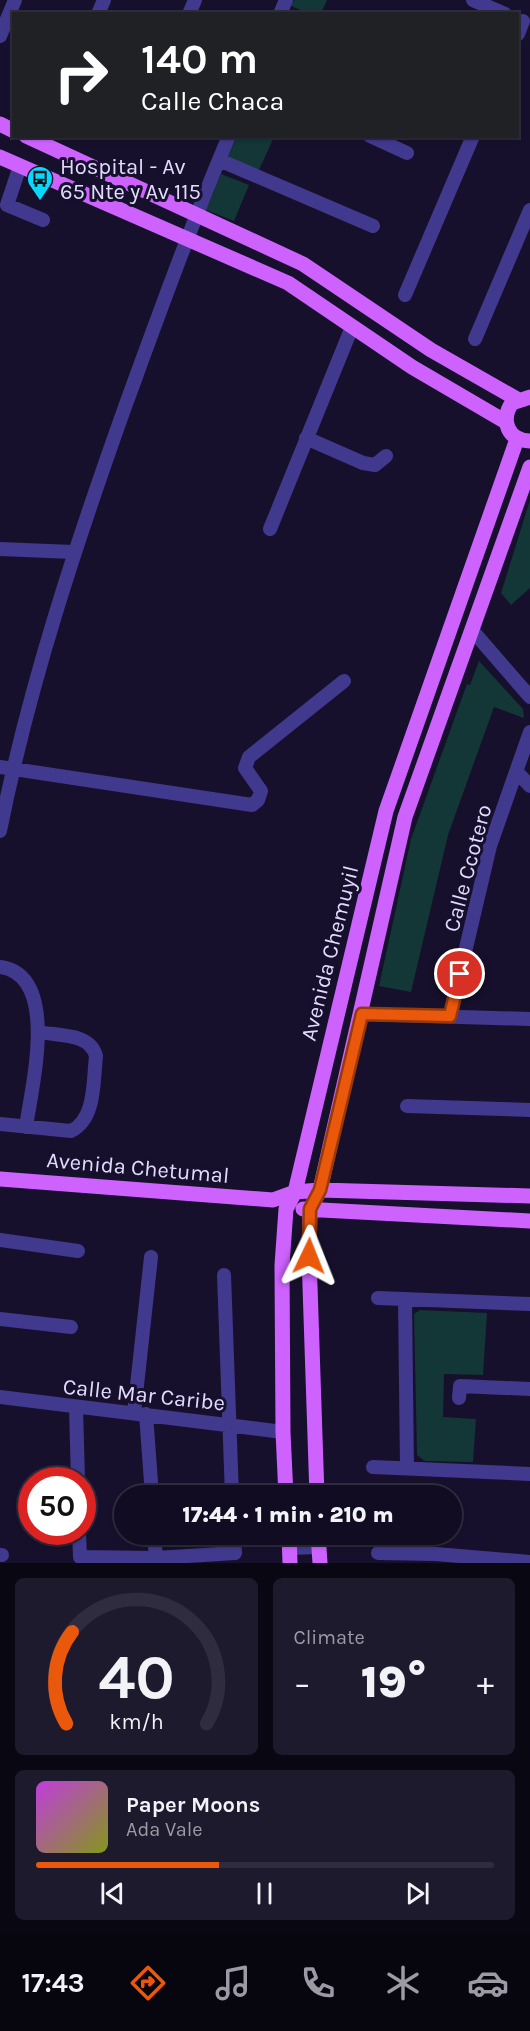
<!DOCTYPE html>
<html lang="en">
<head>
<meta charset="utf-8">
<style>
  body { margin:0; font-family:Karla,sans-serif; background:#1e1a2e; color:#f1f3f6; height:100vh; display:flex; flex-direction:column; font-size:22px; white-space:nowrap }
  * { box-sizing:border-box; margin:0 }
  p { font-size:20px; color:#9c9ba5 }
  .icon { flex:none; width:33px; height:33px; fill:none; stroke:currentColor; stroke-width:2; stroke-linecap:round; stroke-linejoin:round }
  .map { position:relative; height:1563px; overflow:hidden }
  .panel { display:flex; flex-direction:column; gap:15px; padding:15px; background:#090712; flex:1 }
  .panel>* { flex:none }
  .guide { position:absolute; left:12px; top:12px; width:507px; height:126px; border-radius:0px; box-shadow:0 2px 4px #0004,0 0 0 2px #302c3f; background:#202124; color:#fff; overflow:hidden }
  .speed { position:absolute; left:18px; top:1467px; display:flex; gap:12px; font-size:30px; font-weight:700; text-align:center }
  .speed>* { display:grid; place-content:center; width:78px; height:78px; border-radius:50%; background:#110c21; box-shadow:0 2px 4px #0004,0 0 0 2px #302c3f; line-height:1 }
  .speed .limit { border:9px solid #d22; background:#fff; color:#111 }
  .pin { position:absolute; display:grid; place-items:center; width:51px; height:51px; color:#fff; margin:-26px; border:3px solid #fff; border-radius:50%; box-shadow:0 2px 6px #0007 }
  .me { position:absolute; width:66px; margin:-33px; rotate:2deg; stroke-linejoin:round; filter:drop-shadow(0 0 4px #0008) }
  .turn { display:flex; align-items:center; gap:21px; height:126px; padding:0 30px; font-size:27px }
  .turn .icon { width:78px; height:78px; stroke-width:2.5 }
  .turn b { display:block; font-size:42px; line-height:51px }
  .big { font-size:45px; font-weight:800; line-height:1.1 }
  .panel .tile { flex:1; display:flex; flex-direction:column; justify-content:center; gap:9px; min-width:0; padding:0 21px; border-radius:9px; background:#1e1a2e }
  .panel .dial { align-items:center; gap:0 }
  .dial svg { height:156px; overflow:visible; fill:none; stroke:#302c3f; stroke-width:7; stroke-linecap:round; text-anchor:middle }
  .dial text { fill:#f1f3f6; stroke:none }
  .song { display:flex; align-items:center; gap:18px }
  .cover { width:72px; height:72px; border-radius:9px; background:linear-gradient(135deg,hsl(290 70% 55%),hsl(70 70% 35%)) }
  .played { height:6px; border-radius:3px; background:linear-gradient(90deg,#ea580c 40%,#302c3f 40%) }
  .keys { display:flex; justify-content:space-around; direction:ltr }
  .heat { display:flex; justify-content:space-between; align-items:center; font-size:33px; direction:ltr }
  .panel .tiles { flex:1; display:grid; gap:15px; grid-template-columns:1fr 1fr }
  .tile:last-child { grid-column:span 2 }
  .trip { position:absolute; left:114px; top:1485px; width:348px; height:60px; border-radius:30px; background:#110c21; box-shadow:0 2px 4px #0004,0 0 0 2px #302c3f; font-weight:800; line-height:60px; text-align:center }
  .menu { display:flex; height:96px; justify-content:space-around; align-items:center; background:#07050d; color:#9c9ba5 }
  .menu .icon { width:42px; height:42px }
  .menu .current { color:#ea580c }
  .menu b { font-size:27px; color:#f1f3f6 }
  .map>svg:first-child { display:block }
  .green { fill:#133637 }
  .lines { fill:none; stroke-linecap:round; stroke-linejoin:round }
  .minor { stroke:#41398e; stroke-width:14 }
  .major { stroke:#ce62ff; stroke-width:15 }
  .route-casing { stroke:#983908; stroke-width:15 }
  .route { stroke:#ea580c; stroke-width:10 }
  .labels { text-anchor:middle; stroke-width:6; stroke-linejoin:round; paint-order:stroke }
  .poi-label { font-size:22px; fill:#e2dbff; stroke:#17102c; text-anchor:start }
  .street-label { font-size:22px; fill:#e2dbff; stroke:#17102c }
</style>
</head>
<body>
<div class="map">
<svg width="530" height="1563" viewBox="0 0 530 1563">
  <rect width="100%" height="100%" fill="#17102c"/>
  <path class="green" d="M294,0H327L321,13H308L291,6Z
    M237,137H274L258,172L227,158Z
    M221,174L249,185L234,221L206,210Z
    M530,500V588L511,605L501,593Z
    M479,661L523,709L524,718L494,707L448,835L411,992L379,986L411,839L467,684L470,685Z
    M420,1310L487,1313L483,1375L444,1374L443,1417L476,1419L473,1462L425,1461L417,1455L414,1314Z"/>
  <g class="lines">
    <path class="minor" d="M473,0L505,14
      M98,14L104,0
      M189,14L195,0
      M280,14L286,0
      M518,34L523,21
      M0,36L15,0
      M370,136L407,153
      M219,160L373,226
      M20,166L7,205L43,220
      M405,295L473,136
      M475,339L530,210
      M306,438L363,463L375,465L386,456
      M270,529L352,327
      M0,549L73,552
      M472,630L530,697
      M0,767L252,805L258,800L261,791L245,768L249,757L344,681
      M517,772L530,786
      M0,831C29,685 76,544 126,404C159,314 191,225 229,136
      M0,967C61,975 31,1089 26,1127
      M361,1014L530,1019
      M450,1016L490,846L530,732
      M407,1106L530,1110
      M0,1124L71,1131C96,1119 93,1081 96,1056C90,1033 59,1036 39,1032
      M0,1240L78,1251
      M224,1275L232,1496
      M378,1298L530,1304
      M405,1300L407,1468
      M0,1319L71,1327
      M0,1397L283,1432
      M459,1398L460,1386L530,1389
      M76,1408L78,1480
      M134,1413L151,1257
      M146,1414L152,1496
      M373,1467L530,1474
      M79,1532L80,1557L156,1558L235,1553L234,1534
      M154,1534L156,1558
      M289,1548L318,1547
      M378,1553L436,1554L530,1562
      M0,1555H2"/>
    <path class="major" d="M0,124L14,131
      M26,136L303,264L431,350L517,399
      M0,157L288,283L412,367L506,422
      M530,397L512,403C500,420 508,441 530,441
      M0,1179L273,1200L295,1192L320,1190L530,1196
      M303,1209L530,1221
      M286,1496L283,1432L282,1265L286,1209L295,1192L386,811L517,439
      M317,1496L309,1256L310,1209L320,1190L405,817L530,467
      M289,1534L290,1563
      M318,1534L320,1563"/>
  </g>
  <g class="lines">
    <defs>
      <path id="route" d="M309,1256L310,1209L320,1190L362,1014L450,1016L460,974"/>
    </defs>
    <use href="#route" class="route-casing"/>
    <use href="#route" class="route"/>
  </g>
  <defs>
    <symbol id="bus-pin" viewBox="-11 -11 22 30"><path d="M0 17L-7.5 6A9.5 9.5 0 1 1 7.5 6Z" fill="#07d8ff" stroke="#17102c"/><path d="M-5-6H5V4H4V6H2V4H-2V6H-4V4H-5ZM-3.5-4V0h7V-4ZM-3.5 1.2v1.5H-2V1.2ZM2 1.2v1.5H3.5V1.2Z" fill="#111"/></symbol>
  </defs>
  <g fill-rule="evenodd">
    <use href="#bus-pin" x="25" y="164" width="30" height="40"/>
  </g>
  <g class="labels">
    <g class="poi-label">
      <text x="60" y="174">Hospital - Av<tspan x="60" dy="25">65 Nte y Av 115</tspan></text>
    </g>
    <g class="street-label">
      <text transform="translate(467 868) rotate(-75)" y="8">Calle Ccotero</text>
      <text transform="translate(329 953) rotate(-76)" y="8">Avenida Chemuyil</text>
      <text transform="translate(138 1167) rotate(5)" y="8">Avenida Chetumal</text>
      <text transform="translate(144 1394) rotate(6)" y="8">Calle Mar Caribe</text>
    </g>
  </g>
</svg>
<div class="speed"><div class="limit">50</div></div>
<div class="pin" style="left:460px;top:974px;background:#d93025"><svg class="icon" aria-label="arrive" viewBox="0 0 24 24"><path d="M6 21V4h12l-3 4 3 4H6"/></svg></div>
<svg class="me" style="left:309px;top:1256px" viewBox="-20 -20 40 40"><path d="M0-17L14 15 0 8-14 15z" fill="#ea580c" stroke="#fff" stroke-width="4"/></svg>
<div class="trip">17:44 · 1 min · 210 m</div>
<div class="guide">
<div class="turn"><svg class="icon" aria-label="right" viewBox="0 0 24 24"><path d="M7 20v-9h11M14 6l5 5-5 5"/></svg><div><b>140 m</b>Calle Chaca</div></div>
</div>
</div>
<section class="panel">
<div class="tiles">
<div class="tile dial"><svg viewBox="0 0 100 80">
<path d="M14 69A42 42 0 1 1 86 69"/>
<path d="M14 69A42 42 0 0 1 17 22" stroke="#ea580c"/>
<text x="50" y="56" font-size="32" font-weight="700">40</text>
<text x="50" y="72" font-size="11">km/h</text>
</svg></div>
<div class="tile"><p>Climate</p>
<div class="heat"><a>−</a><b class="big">19°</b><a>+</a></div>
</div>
<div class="tile">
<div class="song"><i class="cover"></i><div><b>Paper Moons</b><p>Ada Vale</p></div></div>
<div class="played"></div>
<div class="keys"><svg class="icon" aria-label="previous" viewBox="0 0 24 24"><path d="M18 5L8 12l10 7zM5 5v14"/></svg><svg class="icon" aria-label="pause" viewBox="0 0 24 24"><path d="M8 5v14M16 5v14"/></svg><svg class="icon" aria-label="next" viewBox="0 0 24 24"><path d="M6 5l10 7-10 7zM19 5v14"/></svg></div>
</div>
</div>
</section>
<nav class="menu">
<b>17:43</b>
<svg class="icon current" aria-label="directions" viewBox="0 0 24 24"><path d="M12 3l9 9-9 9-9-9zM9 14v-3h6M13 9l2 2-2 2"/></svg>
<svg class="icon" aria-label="music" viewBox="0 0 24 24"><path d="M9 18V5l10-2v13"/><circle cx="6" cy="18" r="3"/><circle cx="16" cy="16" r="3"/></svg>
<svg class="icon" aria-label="phone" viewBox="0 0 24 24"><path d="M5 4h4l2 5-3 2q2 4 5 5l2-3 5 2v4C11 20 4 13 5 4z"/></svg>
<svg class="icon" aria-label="climate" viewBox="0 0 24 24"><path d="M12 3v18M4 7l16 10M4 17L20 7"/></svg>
<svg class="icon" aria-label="car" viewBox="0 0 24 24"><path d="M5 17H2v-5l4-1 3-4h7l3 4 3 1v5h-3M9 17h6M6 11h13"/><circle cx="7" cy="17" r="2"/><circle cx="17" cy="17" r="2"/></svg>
</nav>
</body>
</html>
